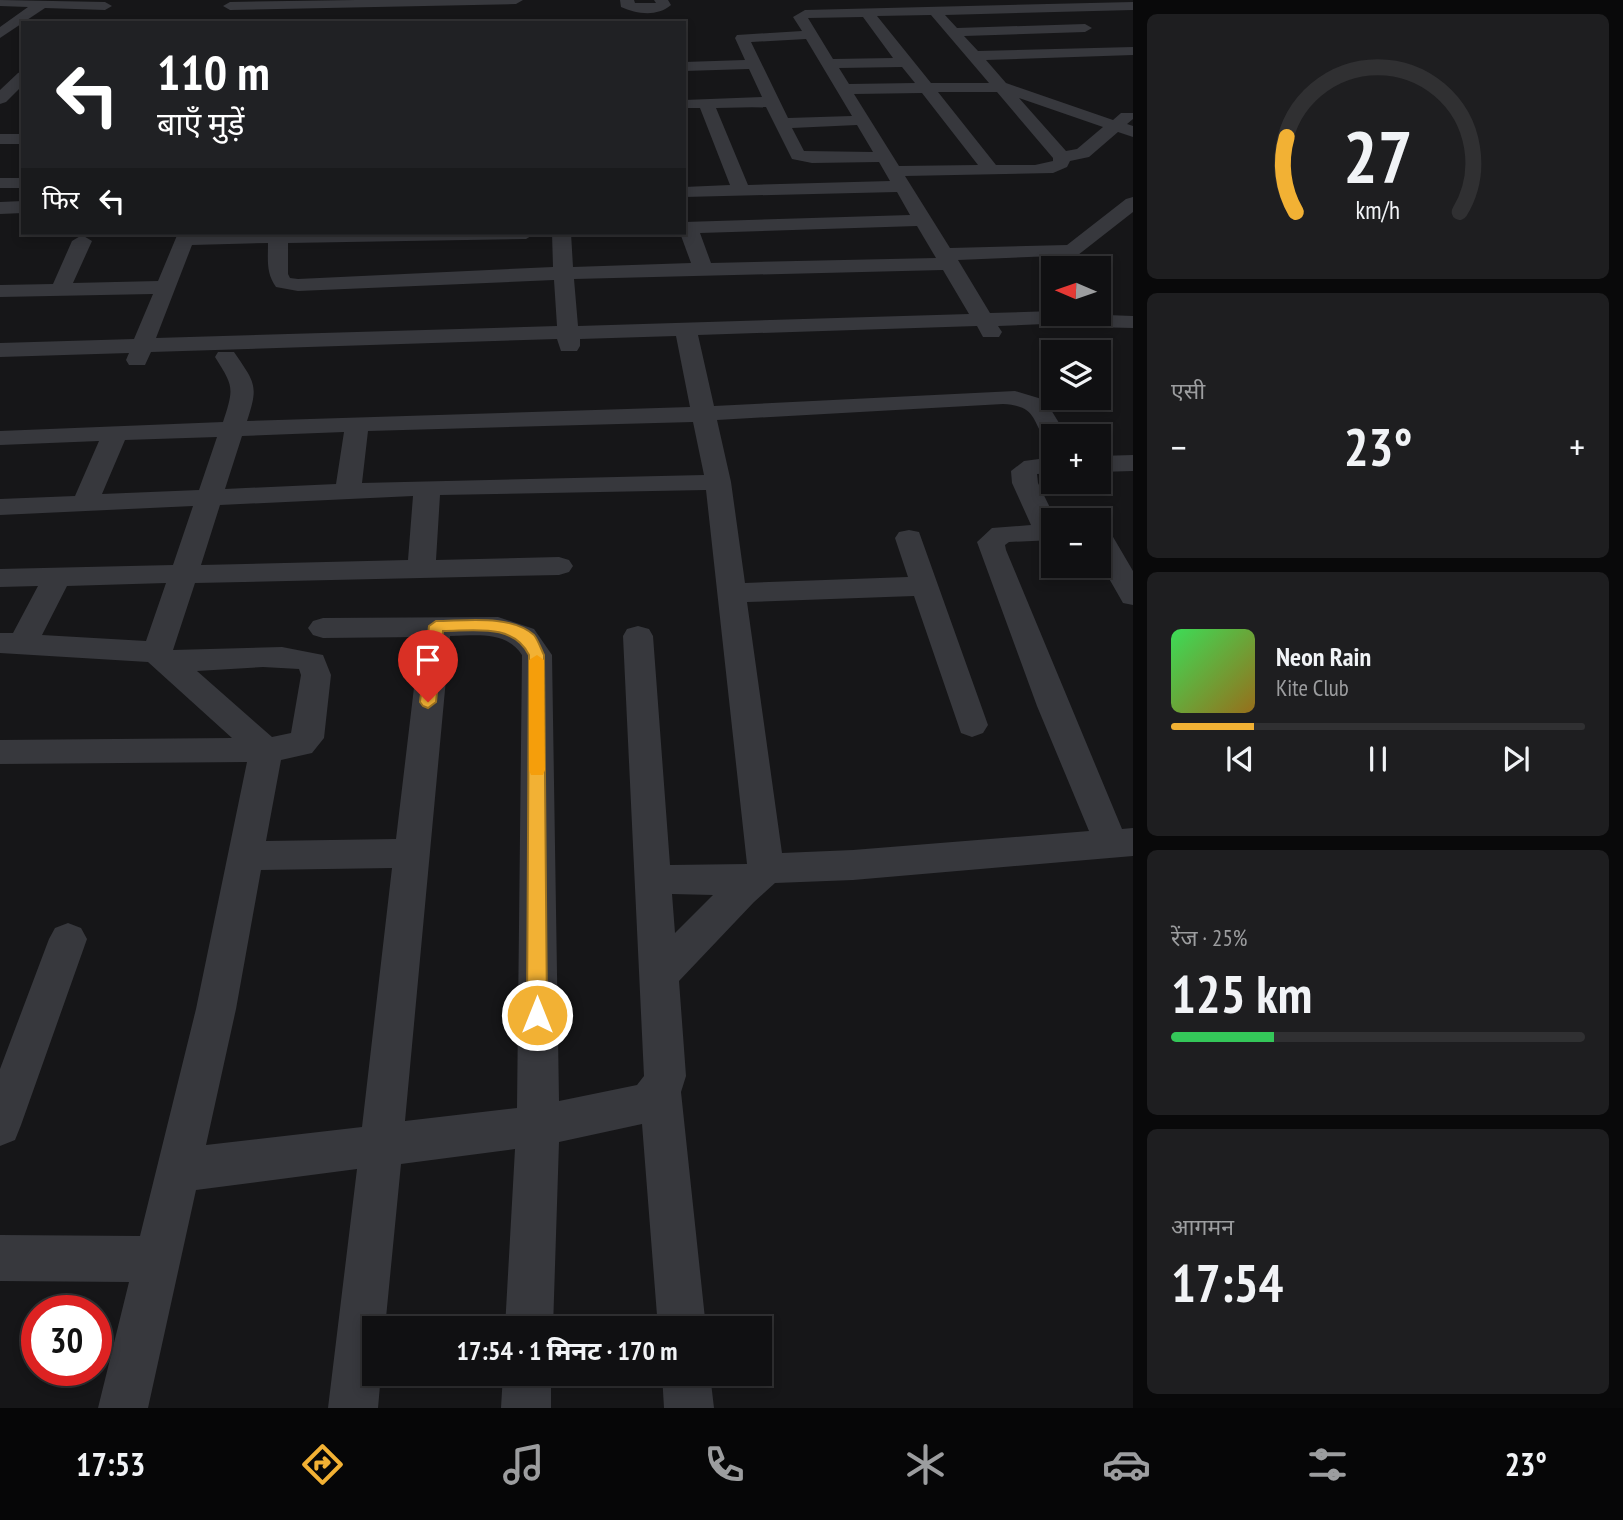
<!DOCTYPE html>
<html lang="hi">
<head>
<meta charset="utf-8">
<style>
  body { margin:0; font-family:"PT Sans Narrow","Noto Sans Devanagari",sans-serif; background:#1e1e20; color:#f1f3f6; height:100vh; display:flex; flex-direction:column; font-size:26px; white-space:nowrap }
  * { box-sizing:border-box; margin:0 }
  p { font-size:23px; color:#9c9d9f }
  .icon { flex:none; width:38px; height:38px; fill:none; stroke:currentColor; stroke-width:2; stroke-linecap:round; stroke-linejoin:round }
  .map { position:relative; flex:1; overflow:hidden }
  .side { display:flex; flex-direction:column; gap:14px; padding:14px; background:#09090a; width:490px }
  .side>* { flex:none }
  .guide { position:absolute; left:21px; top:21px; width:665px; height:214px; border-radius:0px; box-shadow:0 4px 10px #0003,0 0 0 2px #303032; background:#202124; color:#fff; overflow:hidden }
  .needle { width:46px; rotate:272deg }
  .buttons { position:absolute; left:1041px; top:256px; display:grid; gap:14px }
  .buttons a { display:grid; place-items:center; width:70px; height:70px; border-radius:0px; background:#101012; box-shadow:0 4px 10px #0003,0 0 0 2px #303032; font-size:35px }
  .speed { position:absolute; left:21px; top:1295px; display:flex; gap:14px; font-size:35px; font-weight:700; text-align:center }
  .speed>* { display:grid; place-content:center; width:91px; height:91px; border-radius:50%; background:#101012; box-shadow:0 4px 10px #0003,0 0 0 2px #303032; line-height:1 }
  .speed .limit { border:10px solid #d22; background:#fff; color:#111 }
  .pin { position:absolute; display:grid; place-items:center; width:60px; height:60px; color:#fff; margin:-72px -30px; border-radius:50% 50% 50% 0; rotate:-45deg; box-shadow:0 0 7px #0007 }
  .pin .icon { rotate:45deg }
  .me { position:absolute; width:77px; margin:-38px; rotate:0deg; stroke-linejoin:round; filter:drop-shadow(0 0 5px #0008) }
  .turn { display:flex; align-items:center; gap:24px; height:147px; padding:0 21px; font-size:32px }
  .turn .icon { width:91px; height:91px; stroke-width:2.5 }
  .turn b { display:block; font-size:49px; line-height:60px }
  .then { display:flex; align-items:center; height:66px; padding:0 21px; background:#0003; gap:14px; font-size:26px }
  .big { font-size:52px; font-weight:700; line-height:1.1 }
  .side .tile { flex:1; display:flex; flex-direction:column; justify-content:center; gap:10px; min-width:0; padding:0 24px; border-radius:10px; background:#1e1e20 }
  .side .dial { align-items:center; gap:0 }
  .dial svg { height:182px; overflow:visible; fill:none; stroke:#303032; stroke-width:7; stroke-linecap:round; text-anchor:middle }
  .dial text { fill:#f1f3f6; stroke:none }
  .song { display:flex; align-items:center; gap:21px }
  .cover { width:84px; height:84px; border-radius:10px; background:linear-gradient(135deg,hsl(130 70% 55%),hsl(40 70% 35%)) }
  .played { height:7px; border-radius:4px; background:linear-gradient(90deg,#f2b134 20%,#303032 20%) }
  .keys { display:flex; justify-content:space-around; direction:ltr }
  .heat { display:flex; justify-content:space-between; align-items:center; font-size:38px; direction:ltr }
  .charge { height:10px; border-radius:5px; background:linear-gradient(90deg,#34c759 25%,#303032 0) }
  .trip { position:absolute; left:362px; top:1316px; width:410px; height:70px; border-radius:0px; background:#101012; box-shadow:0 4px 10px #0003,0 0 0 2px #303032; font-weight:700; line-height:70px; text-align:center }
  .tabs { display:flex; height:112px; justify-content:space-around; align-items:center; background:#060607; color:#9c9d9f }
  .tabs .icon { width:49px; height:49px }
  .tabs .selected { color:#f2b134 }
  .tabs b { font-size:32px; color:#f1f3f6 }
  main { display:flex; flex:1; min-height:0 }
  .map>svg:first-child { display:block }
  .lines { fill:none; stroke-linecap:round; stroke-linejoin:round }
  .minor { fill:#37383d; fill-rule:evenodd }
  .route { fill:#f2b134; stroke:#9d7322; stroke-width:2 }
  .slow { fill:#f59e0b }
</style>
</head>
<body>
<main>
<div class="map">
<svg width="1133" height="1408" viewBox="0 0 1133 1408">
  <rect width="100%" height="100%" fill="#161618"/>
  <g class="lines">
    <path class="minor" d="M0,0L105,2L112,6L105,10L45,8L0,38V27L28,7L0,6Z
      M356,0H523L516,4L230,10L223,6L230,2Z
      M620,0H634L635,3H656L654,0H668L671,5C657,17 637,14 621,7Z
      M1133,2V10L945,15L957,28L1085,24L1092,28L1085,32L964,36L978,51L1133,47V55L986,60L1006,83L1113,120L1121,113H1133V119L1127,124L1133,126V137L1118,132L1089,157L1070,161L1067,167L1053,173L905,176L950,248L1067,245L1126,199L1133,197V212L1078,255L958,260L990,313L1054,311V313L1133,316V328L1090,327L1067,323L998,326L1002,332L999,337H983L977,326L698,335L714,406L1015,391L1045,400L1067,436H1054V443L1046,441C1031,418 1036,406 1003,404L717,420L731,482L745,583L908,577L895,538L899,532L909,530L919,532L988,725L983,733L972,737L961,733L914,596L747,602L782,853L853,850L1089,831L1037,706L977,542L992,528L1031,525L1012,483L1011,471L1024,461L1054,457V473L1037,474L1038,483L1056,520H1054V540L1009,542L1005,545L1006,550L1122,829L1133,828V856L853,880L775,883L754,902L679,981L686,1076L681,1092L706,1328H658L642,1124L559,1142L553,1328H505L515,1149L401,1164L385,1328H374V1374H381L378,1408H328L357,1169L196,1190L148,1408H98L129,1282L0,1281V1235L140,1236L196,1009L247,762L0,764V740L232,738L148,662L0,653V633H13L38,586L0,587V569L173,565L193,506L0,515V499L75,496L99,441L0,445V431L223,422C234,388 234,387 215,357L218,352H234C255,383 259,385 247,421L690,407L676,336L580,339V346L577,351H561L557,339L151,352L145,365H129L126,360L129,353L0,357V343L134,339L153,294L0,297V285L53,284L72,241L82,235L92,241L73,283L158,281L178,233H536L526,239L288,243V274L290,278L298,279L553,267L552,233H571L573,267L691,263L680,233H684V222L910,215L897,192L684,197V187L730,185L700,108H684V100L762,97L749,69L684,71V62L745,60L735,38L737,35L802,31L793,17L805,10ZM931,15L989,83H931L877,16ZM863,17L893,58L833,59L808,18ZM806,39L852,116L788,118L751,42ZM902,67L915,83L849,84L839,68ZM938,92H997L1053,158V161L1035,165H996ZM922,93L978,165L899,166L854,94ZM1019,98L1103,127L1077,149L1066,151ZM766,107L792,159L812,163L879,162L890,181L748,185L716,108ZM857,125L873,152L804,151L792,128ZM917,226L936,258L711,263L700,233ZM268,243C268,260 266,273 276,287L298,291L554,280L557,326L156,338L192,245ZM943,270L969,314L578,326L574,279ZM693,422L704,475L362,483L368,431ZM344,432L336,484L225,489L242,436ZM217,437L199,490L102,494L125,440ZM706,490L747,864L670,865L653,636L649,629L638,626L627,629L623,636L644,1076L637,1085L559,1101L552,655L534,629L498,617L323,618L313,621L308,628L313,635L323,638L420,637L396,839L266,841L281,760L312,753L324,738L331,675L323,655L282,647L173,650L195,583L559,575L569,572L573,566L569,560L559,557L436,560L440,495ZM413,496L408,560L201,565L220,505ZM166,583L146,641L42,635L67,586ZM450,636C475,636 506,630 522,655L517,1108L405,1121ZM263,667L299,669L301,675L291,733L272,737L197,671ZM392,868L362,1127L206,1145L236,1009L261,870ZM672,894L713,895L675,933Z
      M23,71V85L6,102L0,104V90L18,73Z
      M0,134H23V144H0Z
      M0,178H23V188H0Z
      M23,201V213L0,214V202Z
      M1133,455V471L1099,472V456Z
      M1099,528L1109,530L1133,571V605L1123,603L1099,561Z
      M68,923L81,928L87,939L21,1125L15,1140L0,1146V1069L49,939L55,928Z
      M503,1374H551V1408H501Z
      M662,1374H710L714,1408H664Z"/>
  </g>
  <path class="route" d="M436,621C465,621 510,614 534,635C538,640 541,649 544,655L547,1015L544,1021L537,1024L530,1021L527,1015L529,655C513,623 474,631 443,631L436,702L428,708L423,706L420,702L429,626Z"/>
  <path class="slow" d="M537,655L544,660L545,770L543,775H531L529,770V660Z"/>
</svg>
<div class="buttons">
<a><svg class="needle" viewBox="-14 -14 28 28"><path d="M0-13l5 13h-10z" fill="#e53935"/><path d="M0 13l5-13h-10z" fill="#9c9d9f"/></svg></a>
<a><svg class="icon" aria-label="layers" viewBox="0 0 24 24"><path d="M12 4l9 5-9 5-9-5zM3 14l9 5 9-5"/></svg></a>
<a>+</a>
<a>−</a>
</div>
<div class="speed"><div class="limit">30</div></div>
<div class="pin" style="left:428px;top:702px;background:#d93025"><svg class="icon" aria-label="arrive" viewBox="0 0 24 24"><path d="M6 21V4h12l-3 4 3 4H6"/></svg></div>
<svg class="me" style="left:537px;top:1015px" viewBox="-20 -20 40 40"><circle r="17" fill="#f2b134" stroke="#fff" stroke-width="3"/><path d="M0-11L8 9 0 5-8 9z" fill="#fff"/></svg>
<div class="trip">17:54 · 1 मिनट · 170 m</div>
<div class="guide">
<div class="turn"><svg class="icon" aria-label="left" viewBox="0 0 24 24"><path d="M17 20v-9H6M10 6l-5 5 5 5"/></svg><div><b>110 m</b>बाएँ मुड़ें</div></div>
<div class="then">फिर<svg class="icon" aria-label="left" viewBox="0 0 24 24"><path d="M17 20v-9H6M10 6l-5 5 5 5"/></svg></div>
</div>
</div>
<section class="side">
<div class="tile dial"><svg viewBox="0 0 100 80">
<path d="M14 69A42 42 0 1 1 86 69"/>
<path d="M14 69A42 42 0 0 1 10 36" stroke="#f2b134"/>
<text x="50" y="56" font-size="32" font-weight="700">27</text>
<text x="50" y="72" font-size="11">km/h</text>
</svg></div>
<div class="tile"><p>एसी</p>
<div class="heat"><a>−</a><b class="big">23°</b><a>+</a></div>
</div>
<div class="tile">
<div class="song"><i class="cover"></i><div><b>Neon Rain</b><p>Kite Club</p></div></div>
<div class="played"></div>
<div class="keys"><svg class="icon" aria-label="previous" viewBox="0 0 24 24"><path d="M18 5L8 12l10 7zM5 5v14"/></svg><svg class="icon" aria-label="pause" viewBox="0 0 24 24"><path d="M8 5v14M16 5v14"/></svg><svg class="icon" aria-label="next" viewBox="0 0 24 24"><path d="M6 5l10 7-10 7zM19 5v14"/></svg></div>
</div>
<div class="tile"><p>रेंज · 25%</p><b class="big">125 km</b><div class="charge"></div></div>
<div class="tile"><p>आगमन</p><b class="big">17:54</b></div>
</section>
</main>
<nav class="tabs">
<b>17:53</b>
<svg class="icon selected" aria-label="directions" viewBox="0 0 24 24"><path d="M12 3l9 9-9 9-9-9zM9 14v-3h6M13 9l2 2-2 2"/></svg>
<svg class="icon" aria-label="music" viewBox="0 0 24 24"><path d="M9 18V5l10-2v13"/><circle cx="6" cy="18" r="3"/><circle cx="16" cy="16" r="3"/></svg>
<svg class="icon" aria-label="phone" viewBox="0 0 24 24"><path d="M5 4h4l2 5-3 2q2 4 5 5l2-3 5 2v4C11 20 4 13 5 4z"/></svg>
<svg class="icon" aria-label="climate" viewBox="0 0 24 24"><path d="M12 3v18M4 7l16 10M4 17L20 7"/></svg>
<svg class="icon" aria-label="car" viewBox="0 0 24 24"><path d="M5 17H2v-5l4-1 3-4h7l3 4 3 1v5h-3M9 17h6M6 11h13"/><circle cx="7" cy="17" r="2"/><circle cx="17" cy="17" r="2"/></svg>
<svg class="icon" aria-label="filters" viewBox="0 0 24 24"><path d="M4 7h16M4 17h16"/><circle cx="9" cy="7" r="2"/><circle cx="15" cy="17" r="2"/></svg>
<b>23°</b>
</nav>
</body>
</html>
